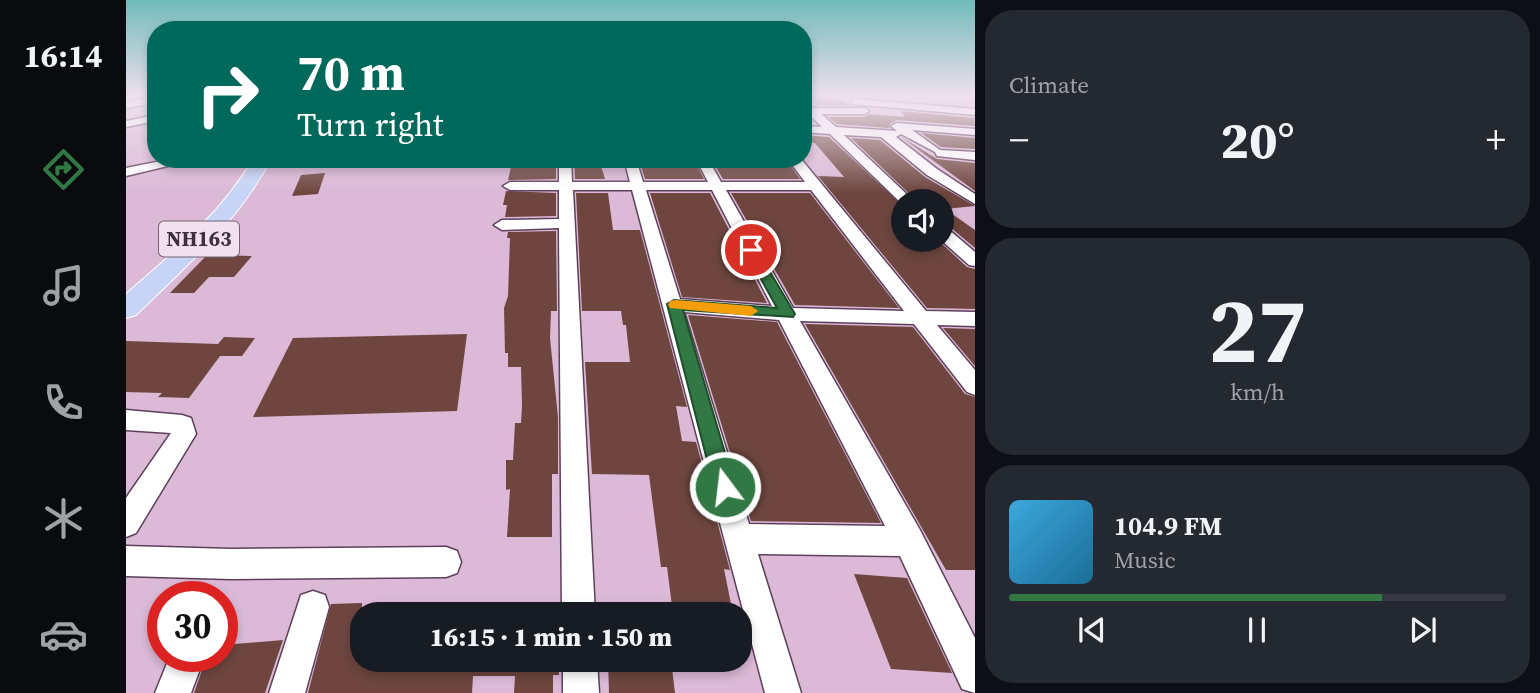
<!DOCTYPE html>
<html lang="en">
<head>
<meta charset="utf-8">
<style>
  body { margin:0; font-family:"Source Serif 4",serif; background:#242831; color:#f1f3f6; height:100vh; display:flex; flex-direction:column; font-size:26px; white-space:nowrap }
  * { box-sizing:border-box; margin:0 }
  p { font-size:23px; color:#9ea1a6 }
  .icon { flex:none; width:38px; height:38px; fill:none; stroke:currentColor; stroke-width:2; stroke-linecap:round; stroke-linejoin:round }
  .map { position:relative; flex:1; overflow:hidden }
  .panel { display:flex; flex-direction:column; gap:10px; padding:10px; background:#0d0f14; width:565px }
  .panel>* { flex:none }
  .hud { position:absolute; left:21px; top:21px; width:665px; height:147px; border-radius:28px; box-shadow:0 4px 10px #0003; background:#00695c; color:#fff; overflow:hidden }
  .controls { position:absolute; left:765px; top:189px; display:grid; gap:14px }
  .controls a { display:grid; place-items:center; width:63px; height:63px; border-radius:50%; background:#171b24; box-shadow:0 4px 10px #0003; font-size:35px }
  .speed { position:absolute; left:21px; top:581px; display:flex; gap:14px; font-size:35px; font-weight:700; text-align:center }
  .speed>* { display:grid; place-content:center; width:91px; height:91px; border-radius:50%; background:#171b24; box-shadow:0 4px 10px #0003; line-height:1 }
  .speed .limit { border:10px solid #d22; background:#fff; color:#111 }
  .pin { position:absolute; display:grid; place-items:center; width:60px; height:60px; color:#fff; margin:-30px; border:4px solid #fff; border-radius:50%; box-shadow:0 2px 7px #0007 }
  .me { position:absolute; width:77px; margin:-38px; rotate:345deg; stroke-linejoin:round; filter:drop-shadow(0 0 5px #0008) }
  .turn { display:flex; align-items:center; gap:24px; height:147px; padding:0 35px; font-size:32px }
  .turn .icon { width:91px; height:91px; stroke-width:2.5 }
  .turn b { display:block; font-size:49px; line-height:60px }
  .big { font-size:52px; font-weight:800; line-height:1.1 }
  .panel .card { flex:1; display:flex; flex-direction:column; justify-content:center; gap:10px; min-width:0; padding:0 24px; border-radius:28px; background:#242831 }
  .panel .dial { align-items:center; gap:0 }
  .dial b { font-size:91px; line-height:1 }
  .song { display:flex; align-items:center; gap:21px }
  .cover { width:84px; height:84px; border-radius:10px; background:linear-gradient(135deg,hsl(200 70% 55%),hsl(200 70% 35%)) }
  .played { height:7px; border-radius:4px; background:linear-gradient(90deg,#317845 75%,#363941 75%) }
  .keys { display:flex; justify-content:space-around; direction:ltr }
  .heat { display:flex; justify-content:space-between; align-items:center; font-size:38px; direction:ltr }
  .trip { position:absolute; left:224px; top:602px; width:402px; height:70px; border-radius:28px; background:#171b24; box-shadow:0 4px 10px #0003; font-weight:800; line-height:70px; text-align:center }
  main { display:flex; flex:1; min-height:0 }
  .tabs { display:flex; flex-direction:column; width:126px; justify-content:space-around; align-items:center; background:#090b0e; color:#9ea1a6 }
  .tabs .icon { width:49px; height:49px }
  .tabs .selected { color:#317845 }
  .tabs b { font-size:32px; color:#f1f3f6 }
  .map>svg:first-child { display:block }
  .building { fill:#6e463f }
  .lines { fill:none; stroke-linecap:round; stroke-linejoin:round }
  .minor-casing { stroke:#5d405a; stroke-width:3 }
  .highway-casing { stroke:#fff; stroke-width:2 }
  .minor { fill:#fff; fill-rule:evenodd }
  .highway { fill:#c7d4f6; fill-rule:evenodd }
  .route { fill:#317845; stroke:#204e2d; stroke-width:2 }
  .slow { fill:#f59e0b }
  .labels { text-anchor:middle; stroke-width:7; stroke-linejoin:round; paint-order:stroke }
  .shield { fill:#f2e0ef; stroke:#736471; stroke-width:2 }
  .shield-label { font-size:21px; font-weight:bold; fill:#3d2f3b }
</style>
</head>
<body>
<main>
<nav class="tabs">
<b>16:14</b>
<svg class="icon selected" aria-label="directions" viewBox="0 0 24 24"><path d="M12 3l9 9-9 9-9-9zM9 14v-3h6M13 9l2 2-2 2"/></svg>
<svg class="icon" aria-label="music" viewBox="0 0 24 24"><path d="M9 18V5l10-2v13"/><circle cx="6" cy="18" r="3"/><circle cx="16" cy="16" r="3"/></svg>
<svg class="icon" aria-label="phone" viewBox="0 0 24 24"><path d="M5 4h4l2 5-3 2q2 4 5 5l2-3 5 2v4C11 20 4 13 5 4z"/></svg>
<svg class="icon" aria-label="climate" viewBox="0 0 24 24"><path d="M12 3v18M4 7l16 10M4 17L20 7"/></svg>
<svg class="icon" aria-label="car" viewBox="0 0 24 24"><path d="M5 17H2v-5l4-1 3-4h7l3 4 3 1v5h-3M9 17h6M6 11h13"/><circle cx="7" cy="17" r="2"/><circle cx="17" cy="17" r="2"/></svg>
</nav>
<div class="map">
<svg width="849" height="693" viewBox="0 0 849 693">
  <rect width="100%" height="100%" fill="#dbb9d7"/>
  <path class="building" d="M681,96H706L724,105H689L693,104Z
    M775,111L848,118L849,126L771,120L764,124L763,128L711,124L702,117H738L743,114L779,117Z
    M795,133L849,138V149L815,147Z
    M677,135L703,137L777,206V240H812L841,267L849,269V309L801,308L692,176L718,177L689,143L677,142Z
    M775,137L811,159L849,163V191Z
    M725,138L754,140L799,177L849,206L819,209L849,230V248L824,227L816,225V201H791Z
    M391,159H430V179L382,180L385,167H390Z
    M448,159H473L479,179H449Z
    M519,159H568L578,179H519L513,160Z
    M585,159H660L674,179H597Z
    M199,173L192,194L166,196L175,175Z
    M380,191L430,193V216L379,217L381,205H377Z
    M450,193H482L487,230H514L561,407L550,406L556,441L570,442L604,570L598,569L607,614H547L541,567H535L523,475L466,474L459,362H504L500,325H497L495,311H456Z
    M524,193H584L641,303L556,297Z
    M605,193H684L773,308L669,305Z
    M430,231L431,311H425L424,338L432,417V474H426V537H381L384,489L380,490V460H387L389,423H395L396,406L395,367H382V353H379L378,308L382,296L384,238H381L382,232Z
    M81,255L126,256L108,277H83L68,293H44Z
    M562,315L651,322L755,523L625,521Z
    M679,324L787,327L839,394L849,397V570H820Z
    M817,328L849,329V366Z
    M341,334L331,411L127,417L167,338Z
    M98,337L129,338L116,356H94L63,398L32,397L36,393L0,392V341L92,344Z
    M728,574L781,578L826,673L765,669Z
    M236,603V660H432L433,675H427V693H388L389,676H347L346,693H182L205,604Z
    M157,640L139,693H68L81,656H96V645Z
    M482,660H545L549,693H483Z"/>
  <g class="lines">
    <defs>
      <path id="minor" d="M30,97V103L0,108V102Z
        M730,99L849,109V115L726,104L725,102Z
        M677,101L688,108H738L743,111L738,114H695L710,127L771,131L765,126L771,123L849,129V135L786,130L814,150L849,152V160L811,156L809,152L775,134L770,137L811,169L849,194V204L801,175L755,137L718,135L788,201H777L776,204L704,134L677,132V126L696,127L677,109Z
        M30,115V121L0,127V121Z
        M45,159H71L0,176V168Z
        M433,159H445L446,182H504L498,159H510L517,182H582L570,159H582L595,182H679L662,159H675L800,311L849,312V326L811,325L849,370V395L841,392L788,324L674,321L794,530L849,638V693L836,689L774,556L632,554L675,693H639L506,190H447L469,614H436L433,228L376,230L368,225L376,220L433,219V190H384L377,186L384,182H433ZM520,190H586L646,306L554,299ZM600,190H685L778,311L667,308ZM558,312L653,320L759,526L623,524Z
        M816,227L822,229L849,252V266L843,265L815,240Z
        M0,410L56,415L65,418L70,434L10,533L0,537V498L45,433L0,430Z
        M0,546L105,549L320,547L331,551L335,562L331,573L320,577L105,579L0,576Z
        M187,591L199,595L203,607L179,693H143L175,595Z
        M44,656H79L65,693H29Z
        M437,660H471L473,693H437Z"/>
      <path id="highway" d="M127,159H145C112,222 60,266 10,315L0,318V294C47,253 95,214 127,159Z"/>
    </defs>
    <use href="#minor" class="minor-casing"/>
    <use href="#highway" class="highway-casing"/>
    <use href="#minor" class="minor"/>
    <use href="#highway" class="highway"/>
  </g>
  <linearGradient id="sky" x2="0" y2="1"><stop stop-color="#70bbbb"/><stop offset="0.5" stop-color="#efe0ed"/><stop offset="1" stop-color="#efe0ed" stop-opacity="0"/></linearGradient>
  <rect width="849" height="193" fill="url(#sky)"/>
  <path class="route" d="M625,246L631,250L669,314L667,317L557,310L609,487L606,494L599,497L592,494L588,487L541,304L548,300L651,308L619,250Z"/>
  <path class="slow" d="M550,300L625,306L632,311L625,316L544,308L542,305L544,301Z"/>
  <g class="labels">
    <rect class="shield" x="33" y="221.5" width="80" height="35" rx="5"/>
    <g class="shield-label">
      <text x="73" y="246">NH163</text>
    </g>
  </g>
</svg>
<div class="controls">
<a><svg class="icon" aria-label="sound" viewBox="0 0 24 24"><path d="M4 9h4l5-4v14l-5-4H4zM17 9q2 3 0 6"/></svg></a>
</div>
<div class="speed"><div class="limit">30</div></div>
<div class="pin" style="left:625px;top:250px;background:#d93025"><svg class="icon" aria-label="arrive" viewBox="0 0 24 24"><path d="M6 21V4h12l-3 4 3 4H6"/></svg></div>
<svg class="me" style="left:599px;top:487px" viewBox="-20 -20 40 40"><circle r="17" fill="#317845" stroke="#fff" stroke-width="3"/><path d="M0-11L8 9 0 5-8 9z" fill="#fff"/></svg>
<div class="trip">16:15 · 1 min · 150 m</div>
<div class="hud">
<div class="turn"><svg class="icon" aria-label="right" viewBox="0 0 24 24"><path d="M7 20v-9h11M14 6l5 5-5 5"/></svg><div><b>70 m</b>Turn right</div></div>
</div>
</div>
<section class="panel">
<div class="card"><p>Climate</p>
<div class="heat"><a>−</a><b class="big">20°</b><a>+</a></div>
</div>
<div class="card dial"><b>27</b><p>km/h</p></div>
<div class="card">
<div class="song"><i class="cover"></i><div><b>104.9 FM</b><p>Music</p></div></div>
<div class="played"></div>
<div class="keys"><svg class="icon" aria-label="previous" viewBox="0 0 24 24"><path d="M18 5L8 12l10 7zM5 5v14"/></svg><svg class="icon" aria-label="pause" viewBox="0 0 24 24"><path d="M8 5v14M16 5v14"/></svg><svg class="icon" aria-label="next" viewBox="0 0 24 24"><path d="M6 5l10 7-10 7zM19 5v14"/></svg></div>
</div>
</section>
</main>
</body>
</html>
